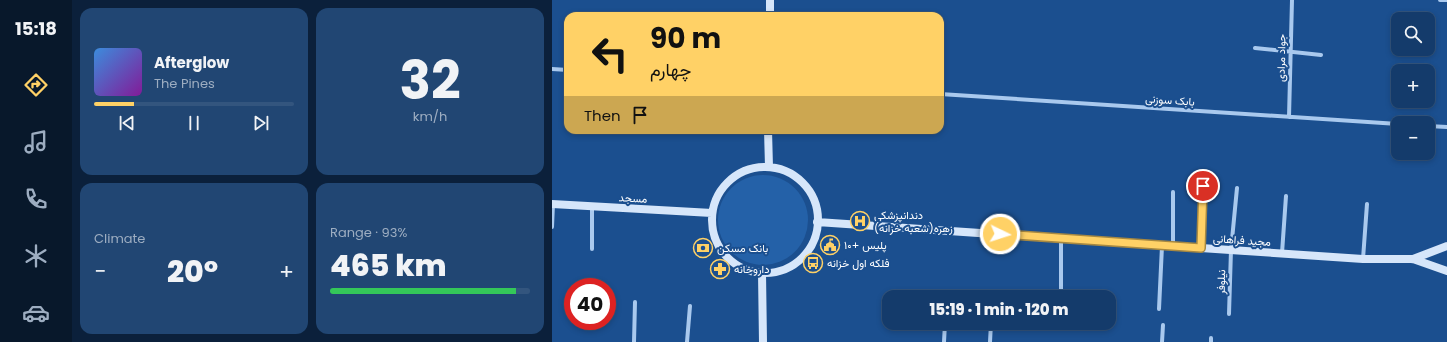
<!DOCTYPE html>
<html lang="en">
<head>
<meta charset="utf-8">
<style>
  body { margin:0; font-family:Poppins,Vazirmatn,sans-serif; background:#214673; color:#f1f3f6; height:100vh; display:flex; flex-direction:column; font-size:15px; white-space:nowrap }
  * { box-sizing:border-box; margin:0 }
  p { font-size:13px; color:#9dadc1 }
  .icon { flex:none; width:22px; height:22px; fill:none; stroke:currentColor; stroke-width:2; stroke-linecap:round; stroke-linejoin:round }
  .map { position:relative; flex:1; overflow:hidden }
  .panel { display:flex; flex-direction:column; gap:8px; padding:8px; background:#0b203b; width:480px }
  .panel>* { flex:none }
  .banner { position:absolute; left:12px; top:12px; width:380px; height:122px; border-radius:12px; box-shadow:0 2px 6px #0003,0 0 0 1px #33557e; background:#ffd166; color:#111; overflow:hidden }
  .buttons { position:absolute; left:839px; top:12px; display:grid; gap:8px }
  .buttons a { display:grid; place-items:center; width:44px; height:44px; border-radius:8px; background:#143b6b; box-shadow:0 2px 6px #0003,0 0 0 1px #33557e; font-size:20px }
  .speed { position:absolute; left:12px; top:278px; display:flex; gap:8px; font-size:20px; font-weight:700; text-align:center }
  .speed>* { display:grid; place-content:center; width:52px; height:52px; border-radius:50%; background:#143b6b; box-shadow:0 2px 6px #0003,0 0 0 1px #33557e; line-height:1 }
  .speed .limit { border:6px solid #d22; background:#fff; color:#111 }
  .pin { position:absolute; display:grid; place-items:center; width:34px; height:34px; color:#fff; margin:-17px; border:2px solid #fff; border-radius:50%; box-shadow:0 1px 4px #0007 }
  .me { position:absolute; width:44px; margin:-22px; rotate:94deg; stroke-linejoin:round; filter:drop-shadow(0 0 3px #0008) }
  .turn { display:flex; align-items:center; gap:14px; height:84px; padding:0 20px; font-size:18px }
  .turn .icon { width:52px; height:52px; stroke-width:2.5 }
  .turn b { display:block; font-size:28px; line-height:34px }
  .then { display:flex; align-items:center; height:38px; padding:0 20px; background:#0003; gap:8px; font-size:15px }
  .big { font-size:30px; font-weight:800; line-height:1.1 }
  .panel .tile { flex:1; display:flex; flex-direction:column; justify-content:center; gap:6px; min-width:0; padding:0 14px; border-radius:12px; background:#214673 }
  .panel .dial { align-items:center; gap:0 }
  .dial b { font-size:52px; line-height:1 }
  .song { display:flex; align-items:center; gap:12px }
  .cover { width:48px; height:48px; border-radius:6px; background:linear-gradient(135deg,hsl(210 70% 55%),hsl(290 70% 35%)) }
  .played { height:4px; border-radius:2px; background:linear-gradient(90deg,#ffd166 20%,#33557e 20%) }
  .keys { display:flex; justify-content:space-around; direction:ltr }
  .heat { display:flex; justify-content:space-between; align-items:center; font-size:22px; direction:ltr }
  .charge { height:6px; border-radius:3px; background:linear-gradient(90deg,#34c759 93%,#33557e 0) }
  .panel .tiles { flex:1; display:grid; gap:8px; grid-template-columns:repeat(2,1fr) }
  .trip { position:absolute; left:330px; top:290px; width:234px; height:40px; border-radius:12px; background:#143b6b; box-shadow:0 2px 6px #0003,0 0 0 1px #33557e; font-weight:800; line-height:40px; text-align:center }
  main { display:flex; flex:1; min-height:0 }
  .dock { display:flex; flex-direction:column; width:72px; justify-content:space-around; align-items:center; background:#08182b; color:#9dadc1 }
  .dock .icon { width:28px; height:28px }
  .dock .on { color:#ffd166 }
  .dock b { font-size:18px; color:#f1f3f6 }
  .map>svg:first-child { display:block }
  .green { fill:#2461a8 }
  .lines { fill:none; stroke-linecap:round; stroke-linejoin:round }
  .street { stroke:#a9c9ee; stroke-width:4 }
  .secondary { stroke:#d6e6fa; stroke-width:8 }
  .route-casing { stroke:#a68842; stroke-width:10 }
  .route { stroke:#ffd166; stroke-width:7 }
  .labels { text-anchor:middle; stroke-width:4; stroke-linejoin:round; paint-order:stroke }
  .street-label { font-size:11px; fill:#fff; stroke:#1b4f8f }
  .poi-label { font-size:11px; fill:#fff; stroke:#1b4f8f; text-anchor:start }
</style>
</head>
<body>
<main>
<nav class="dock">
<b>15:18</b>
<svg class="icon on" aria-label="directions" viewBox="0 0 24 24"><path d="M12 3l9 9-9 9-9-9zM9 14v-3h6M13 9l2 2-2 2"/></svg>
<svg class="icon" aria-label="music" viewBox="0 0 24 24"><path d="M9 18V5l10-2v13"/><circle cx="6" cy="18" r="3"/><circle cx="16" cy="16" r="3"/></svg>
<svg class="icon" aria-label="phone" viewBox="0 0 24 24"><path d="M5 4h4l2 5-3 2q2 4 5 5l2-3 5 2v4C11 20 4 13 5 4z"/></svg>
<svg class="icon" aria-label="climate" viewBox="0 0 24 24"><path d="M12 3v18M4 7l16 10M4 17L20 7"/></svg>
<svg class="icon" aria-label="car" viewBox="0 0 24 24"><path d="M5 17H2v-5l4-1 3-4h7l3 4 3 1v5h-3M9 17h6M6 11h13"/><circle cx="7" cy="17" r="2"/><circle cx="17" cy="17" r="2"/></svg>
</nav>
<section class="panel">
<div class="tiles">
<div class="tile">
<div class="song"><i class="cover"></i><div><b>Afterglow</b><p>The Pines</p></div></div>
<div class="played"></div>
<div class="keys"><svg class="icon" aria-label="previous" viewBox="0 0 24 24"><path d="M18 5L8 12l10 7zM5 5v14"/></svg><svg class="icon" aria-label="pause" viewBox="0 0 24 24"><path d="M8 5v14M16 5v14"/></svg><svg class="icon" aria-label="next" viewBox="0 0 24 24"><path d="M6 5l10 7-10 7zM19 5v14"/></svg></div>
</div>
<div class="tile dial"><b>32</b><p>km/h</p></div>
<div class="tile"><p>Climate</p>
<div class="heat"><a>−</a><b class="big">20°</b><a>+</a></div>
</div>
<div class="tile"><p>Range · 93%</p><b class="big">465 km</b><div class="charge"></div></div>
</div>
</section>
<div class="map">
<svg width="895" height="342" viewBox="0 0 895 342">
  <rect width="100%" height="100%" fill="#1b4f8f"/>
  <path class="green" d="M166 220a45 45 0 1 1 90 0a45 45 0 1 1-90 0Z"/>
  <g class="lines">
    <path class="street" d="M888,0H895
      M703,48L769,55
      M0,69L16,70
      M388,94L846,124
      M737,117L740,0
      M876,126L895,127
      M621,192V246
      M0,227L1,204
      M649,248L651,186
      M40,249V207
      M730,253L734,196
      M811,259L815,204
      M509,297V239
      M607,309L610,246
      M677,314L679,250L685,188
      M82,342L83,302
      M135,342L138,306
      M392,342L393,323
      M438,342L439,323
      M610,342L611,325
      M659,342V338"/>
    <path class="secondary" d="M218,16V0
      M216,130L217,167
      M160 220a53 53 0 1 1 106 0a53 53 0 1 1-106 0Z
      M0,204L160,213
      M265,222L811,259H861L895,271
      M861,259L895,246
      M210,273L211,342"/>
  </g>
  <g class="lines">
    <defs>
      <path id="route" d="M448,234L649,248L651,186"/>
    </defs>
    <use href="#route" class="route-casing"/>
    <use href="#route" class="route"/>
  </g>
  <defs>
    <symbol id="hospital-ring" viewBox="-11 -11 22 22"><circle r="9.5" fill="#1b4f8f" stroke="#ffd166" stroke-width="1.5"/><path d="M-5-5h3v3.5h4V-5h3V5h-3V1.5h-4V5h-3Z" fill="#ffd166"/></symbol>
    <symbol id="civic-ring" viewBox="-11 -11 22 22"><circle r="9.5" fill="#1b4f8f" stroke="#ffd166" stroke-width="1.5"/><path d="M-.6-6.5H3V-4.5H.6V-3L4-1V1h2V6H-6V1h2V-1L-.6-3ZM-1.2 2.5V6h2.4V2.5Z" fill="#ffd166"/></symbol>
    <symbol id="bank-ring" viewBox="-11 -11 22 22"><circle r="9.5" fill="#1b4f8f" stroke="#ffd166" stroke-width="1.5"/><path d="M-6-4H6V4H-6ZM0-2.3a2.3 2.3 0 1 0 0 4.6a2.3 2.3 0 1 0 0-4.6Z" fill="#ffd166"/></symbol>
    <symbol id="bus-ring" viewBox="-11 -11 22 22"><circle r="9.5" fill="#1b4f8f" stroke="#ffd166" stroke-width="1.5"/><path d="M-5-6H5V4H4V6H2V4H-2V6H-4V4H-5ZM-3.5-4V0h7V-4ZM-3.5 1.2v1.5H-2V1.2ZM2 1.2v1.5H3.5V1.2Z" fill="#ffd166"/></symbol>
    <symbol id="pharmacy-ring" viewBox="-11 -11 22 22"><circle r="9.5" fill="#1b4f8f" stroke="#ffd166" stroke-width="1.5"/><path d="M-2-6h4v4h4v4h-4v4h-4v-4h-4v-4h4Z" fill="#ffd166"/></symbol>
  </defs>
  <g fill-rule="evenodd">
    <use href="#hospital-ring" x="297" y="210" width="22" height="22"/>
    <use href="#civic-ring" x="267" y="234" width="22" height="22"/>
    <use href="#bank-ring" x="140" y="237" width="22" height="22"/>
    <use href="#bus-ring" x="250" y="252" width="22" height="22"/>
    <use href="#pharmacy-ring" x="157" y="258" width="22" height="22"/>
  </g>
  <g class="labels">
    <g class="street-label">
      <text transform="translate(729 58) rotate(-89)" y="4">جواد مرادی</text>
      <text transform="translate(618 100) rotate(4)" y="4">بابک سوزنی</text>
      <text transform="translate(81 198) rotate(3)" y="4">مسجد</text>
      <text transform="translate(690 240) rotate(4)" y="4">مجید فراهانی</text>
      <text transform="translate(669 282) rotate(-89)" y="4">نیلوفر</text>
    </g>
    <g class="poi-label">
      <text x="322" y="219">دندانپزشکی<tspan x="322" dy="13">زهره(شعبه خزانه)</tspan></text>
      <text x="292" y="249">پلیس +۱۰</text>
      <text x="165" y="252">بانک مسکن</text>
      <text x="275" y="267">فلکه اول خزانه</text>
      <text x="182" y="273">داروخانه</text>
    </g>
  </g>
</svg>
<div class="buttons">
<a><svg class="icon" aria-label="search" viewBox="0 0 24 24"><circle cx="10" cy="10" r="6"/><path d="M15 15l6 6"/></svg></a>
<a>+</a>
<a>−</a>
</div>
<div class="speed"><div class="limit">40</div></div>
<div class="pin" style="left:651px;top:186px;background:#d93025"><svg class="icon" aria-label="arrive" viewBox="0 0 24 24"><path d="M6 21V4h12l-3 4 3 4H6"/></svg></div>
<svg class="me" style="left:448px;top:234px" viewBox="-20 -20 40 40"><circle r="17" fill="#ffd166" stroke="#fff" stroke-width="3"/><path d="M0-11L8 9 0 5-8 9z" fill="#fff"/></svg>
<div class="trip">15:19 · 1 min · 120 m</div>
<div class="banner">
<div class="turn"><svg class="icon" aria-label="left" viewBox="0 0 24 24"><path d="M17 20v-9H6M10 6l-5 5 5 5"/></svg><div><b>90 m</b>چهارم</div></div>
<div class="then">Then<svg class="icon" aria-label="arrive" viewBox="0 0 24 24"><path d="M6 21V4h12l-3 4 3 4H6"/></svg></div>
</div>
</div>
</main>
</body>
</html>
